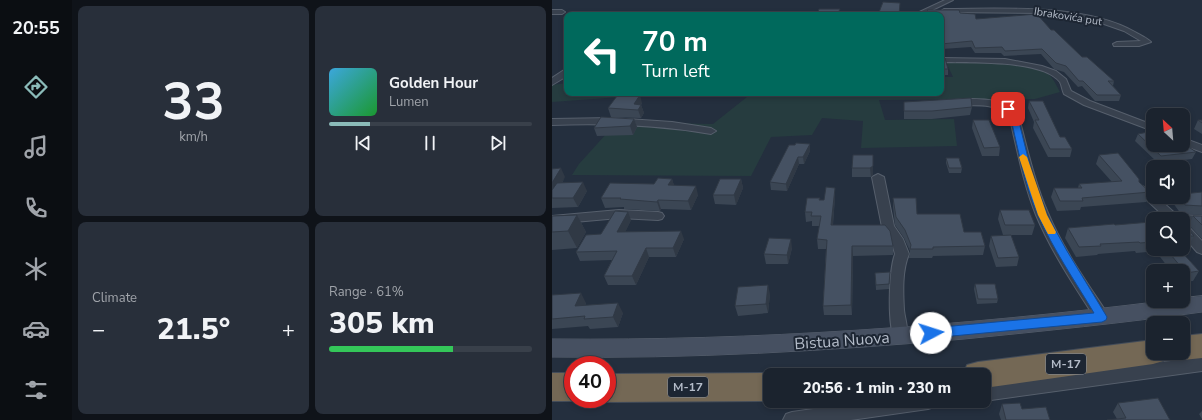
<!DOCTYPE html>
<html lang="en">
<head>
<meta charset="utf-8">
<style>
  body { margin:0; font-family:"Nunito Sans",sans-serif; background:#282f3a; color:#f1f3f6; height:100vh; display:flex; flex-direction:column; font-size:15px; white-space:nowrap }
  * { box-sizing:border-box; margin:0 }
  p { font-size:13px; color:#a0a4aa }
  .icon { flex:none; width:22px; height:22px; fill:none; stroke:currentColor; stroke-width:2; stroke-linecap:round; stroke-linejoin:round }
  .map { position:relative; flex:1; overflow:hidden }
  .panel { display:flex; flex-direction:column; gap:6px; padding:6px; background:#0f1319; width:480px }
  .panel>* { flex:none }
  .banner { position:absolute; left:12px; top:12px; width:380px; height:84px; border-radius:8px; box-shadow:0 2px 6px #0003,0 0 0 1px #39404a; background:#00695c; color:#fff; overflow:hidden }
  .needle { width:26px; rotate:334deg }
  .buttons { position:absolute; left:594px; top:108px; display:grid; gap:8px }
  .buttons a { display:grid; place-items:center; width:44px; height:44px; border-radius:8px; background:#1b232e; box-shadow:0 2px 6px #0003,0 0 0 1px #39404a; font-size:20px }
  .speed { position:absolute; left:12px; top:356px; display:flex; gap:8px; font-size:20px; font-weight:700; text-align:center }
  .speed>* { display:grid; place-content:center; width:52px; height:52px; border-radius:50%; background:#1b232e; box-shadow:0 2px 6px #0003,0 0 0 1px #39404a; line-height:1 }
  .speed .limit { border:6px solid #d22; background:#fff; color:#111 }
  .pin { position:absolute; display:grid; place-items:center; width:34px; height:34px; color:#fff; margin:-17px; border-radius:8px; box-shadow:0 2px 6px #0006 }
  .me { position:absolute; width:44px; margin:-22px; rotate:85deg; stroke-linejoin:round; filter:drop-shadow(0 0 3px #0008) }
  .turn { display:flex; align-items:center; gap:14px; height:84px; padding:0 12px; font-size:18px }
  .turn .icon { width:52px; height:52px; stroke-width:2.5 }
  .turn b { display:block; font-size:28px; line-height:34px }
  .big { font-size:30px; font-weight:800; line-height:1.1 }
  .panel .tile { flex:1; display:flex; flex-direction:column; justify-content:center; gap:6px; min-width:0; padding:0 14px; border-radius:8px; background:#282f3a }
  .panel .dial { align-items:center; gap:0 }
  .dial b { font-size:52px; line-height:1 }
  .song { display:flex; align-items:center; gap:12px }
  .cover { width:48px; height:48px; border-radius:6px; background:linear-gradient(135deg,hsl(200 70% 55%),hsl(130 70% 35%)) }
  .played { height:4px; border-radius:2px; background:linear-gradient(90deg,#8bbbb9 20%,#39404a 20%) }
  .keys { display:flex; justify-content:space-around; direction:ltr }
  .heat { display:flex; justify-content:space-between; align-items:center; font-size:22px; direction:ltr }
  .charge { height:6px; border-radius:3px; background:linear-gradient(90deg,#34c759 61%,#39404a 0) }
  .panel .tiles { flex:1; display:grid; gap:6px; grid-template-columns:repeat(2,1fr) }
  .trip { position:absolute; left:211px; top:368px; width:228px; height:40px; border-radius:8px; background:#1b232e; box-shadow:0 2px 6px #0003,0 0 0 1px #39404a; font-weight:800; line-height:40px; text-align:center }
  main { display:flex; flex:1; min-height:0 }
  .menu { display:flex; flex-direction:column; width:72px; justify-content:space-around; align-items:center; background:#0b0e12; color:#a0a4aa }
  .menu .icon { width:28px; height:28px }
  .menu .current { color:#8bbbb9 }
  .menu b { font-size:18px; color:#f1f3f6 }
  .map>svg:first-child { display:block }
  .green { fill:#263c3f }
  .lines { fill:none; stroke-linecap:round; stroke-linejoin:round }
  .street-casing { stroke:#565f6c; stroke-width:2 }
  .secondary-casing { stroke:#565f6c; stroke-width:1 }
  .highway-casing { stroke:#434c59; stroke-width:2 }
  .street { fill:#38414e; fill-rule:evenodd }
  .secondary { fill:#465061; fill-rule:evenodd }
  .highway { fill:#746855; fill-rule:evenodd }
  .wall { fill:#3b4654 }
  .shaded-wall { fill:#303945 }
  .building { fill:#455162; stroke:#303945 }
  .route { fill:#1a73e8; stroke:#114b97 }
  .slow { fill:#f59e0b }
  .labels { text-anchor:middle; stroke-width:4; stroke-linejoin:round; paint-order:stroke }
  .far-street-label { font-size:11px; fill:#b4bcc9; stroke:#1d2633 }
  .shield { fill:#1d2633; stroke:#878f9c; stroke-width:1 }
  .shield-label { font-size:12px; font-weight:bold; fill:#b4bcc9 }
  .near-street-label { font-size:16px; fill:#b4bcc9; stroke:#1d2633 }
</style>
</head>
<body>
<main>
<nav class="menu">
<b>20:55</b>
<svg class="icon current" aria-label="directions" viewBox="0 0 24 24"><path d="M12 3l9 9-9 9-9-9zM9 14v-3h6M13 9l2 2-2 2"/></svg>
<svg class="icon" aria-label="music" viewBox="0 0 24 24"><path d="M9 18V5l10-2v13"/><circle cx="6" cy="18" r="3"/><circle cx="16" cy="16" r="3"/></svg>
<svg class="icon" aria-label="phone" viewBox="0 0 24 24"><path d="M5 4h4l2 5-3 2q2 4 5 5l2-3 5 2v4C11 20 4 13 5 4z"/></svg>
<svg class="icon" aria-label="climate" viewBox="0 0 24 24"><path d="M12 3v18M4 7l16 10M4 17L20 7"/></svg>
<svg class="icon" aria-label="car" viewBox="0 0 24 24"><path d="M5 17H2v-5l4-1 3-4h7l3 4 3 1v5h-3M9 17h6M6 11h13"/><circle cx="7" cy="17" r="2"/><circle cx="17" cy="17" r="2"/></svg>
<svg class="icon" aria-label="filters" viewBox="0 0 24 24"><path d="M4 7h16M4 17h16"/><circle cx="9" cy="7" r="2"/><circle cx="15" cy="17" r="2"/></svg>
</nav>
<section class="panel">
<div class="tiles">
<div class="tile dial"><b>33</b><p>km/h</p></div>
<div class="tile">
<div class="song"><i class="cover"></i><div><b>Golden Hour</b><p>Lumen</p></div></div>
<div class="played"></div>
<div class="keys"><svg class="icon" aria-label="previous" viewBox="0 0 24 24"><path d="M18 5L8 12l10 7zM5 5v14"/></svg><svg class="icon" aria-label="pause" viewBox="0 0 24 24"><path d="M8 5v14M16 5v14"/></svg><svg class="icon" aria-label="next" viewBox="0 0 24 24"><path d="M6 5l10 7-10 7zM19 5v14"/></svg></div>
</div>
<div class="tile"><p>Climate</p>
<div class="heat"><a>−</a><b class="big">21.5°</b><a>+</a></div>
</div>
<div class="tile"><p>Range · 61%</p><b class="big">305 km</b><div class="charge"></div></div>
</div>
</section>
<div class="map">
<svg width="650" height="420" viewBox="0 0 650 420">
  <rect width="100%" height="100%" fill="#242f3e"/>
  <path class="green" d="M393,60C424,61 469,58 496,74C501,77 505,87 508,92L483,99L327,100L333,120L402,119L405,146L309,148L311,121L270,118L260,135L219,137L199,176L20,175L27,164L65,122L161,124L200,93H389V77H401Z
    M15,83V93H72L69,97L0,102V85Z"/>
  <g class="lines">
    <defs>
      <path id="street" d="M393,0H401L370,15H361Z
        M392,9C451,9 531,3 583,32C588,35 595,38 599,42L587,46H562L561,44L565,42L589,41L572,31L552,24L496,13L390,12L389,11Z
        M0,10H10L13,12L10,14H0Z
        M389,58L453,59L490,66L504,71L514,79L519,91L538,101L601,125V131L532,105L512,94C510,90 510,86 508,82C490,59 417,63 389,62Z
        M12,70H15V76L0,85V78Z
        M418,99C435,99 454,100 466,114C475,147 482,181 496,213C511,249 534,281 555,313L557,317L555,321L550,323L545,321C523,287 500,253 484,215C471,183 465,148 457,115C437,98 406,110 398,103L403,100Z
        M60,118L120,122L159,128L164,131L159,134C106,125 54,123 0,125V119Z
        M631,138L650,145V152L631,145Z
        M326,174L332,177L342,226L351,239L357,254C350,270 351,292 352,310C353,320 358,332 353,341L348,342L343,341C335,324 337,270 343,254L339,240L330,227L320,177Z
        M590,186L594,188L601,194V197H605L626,216L631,215L650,216V224L631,223V219H615L586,192L584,190L586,188Z
        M67,210L106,212L110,213L112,216L110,219L106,220L67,218L0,224V216Z
        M631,224L635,225L650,241V254L645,252L631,236Z
        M650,357V371L432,401V385Z
        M317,401H385L382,407L376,409L299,420H231L234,414L240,412Z"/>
      <path id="secondary" d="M650,296V312C571,323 492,331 412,339C275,351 138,359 0,357V339C204,341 409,326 611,301H631V298Z"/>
      <path id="highway" d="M650,334V358L631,360L621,357L619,353H631V336Z
        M601,340V353H615L611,361L601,364L432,388V375H411L415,365L426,362Z
        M0,373H21V399H26L21,401H0Z
        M218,373L223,375H218V401L55,402L47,399H55V374Z"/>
    </defs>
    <use href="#street" class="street-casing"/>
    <use href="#secondary" class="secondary-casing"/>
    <use href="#highway" class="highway-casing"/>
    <use href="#street" class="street"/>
    <use href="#secondary" class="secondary"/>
    <use href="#highway" class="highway"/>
  </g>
  <path class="wall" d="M375,10L408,13L424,19L499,30L530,57L562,81L561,86L569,95L567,101H543L530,86L526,87L512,72L502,69L489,54L452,56L449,53H423L419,47L390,49V57H389V15H375Z
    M389,57L396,69V75H389Z
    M477,101L508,137L520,149L518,157H496L481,128L482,122L476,108Z
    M352,102L420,107L418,115L380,119H352Z
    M90,103L89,105L92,113L89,118L59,117L56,108Z
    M82,119L85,127L81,135L45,136L42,128Z
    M421,120L448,147L447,156H430L420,128Z
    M646,120H650V134L642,129Z
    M586,134L644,152L640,159L606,163L583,141Z
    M237,145L258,151L252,164H247L235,191L219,190L218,182Z
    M321,155V175L319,177H300V168Z
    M547,155L587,182L598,192L594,202L529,207L528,210L505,211L499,197L502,188H526L527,184L560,182L544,164Z
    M394,158L410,168L409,173H397L394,163Z
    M13,177L10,183L35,191L26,207L0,208V198Z
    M120,179L122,186L146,195L139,210L109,209L108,211L72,209V207L53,208L49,198Z
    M189,179L191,188L184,205L163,204L161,195Z
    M283,188V197L281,225L341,246V255L301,256L300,315H272L271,306L274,249H266L265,239L268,226H260V221L254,222L253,212L268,198V200H272Z
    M650,192V215L629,214L621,203L624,197H631Z
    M341,198L365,214L412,232L433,246L431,255L381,256L380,258H357L358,251L352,238L343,225L341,207Z
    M448,210L483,225L480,235H451L446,219Z
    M25,215L34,232L25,248L0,250V216Z
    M641,216H650V239L637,225Z
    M79,220L73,232L132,239L124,257H97L84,285H56L52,276L60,260L28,261L24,252L49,234Z
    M631,221L635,228L642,236L637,245L631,246Z
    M601,224V249H627L647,271L641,281L631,282V271H619L605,253L606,251L584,253L583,251L546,254L545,255L524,257L513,238L516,228L563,225Z
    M439,236L467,257L465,266L444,267L437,246Z
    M240,248L236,264H214L212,254Z
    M338,272L337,289L324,290L323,273Z
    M423,284L446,299L445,303L425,304L422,289Z
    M218,294L216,313L186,316L183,306Z
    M0,295L34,303L33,306L71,313L66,327L38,329L36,326L0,329Z
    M566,403L618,420L565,419L561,412Z
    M450,404L470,409L498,420H449L447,414Z
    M650,411V419L647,414Z"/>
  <path class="shaded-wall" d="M389,51H391L390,57H389Z
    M88,95L90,103L89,105L92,113L89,118L86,110L82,104Z
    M82,119L85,127L81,135L78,126Z
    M258,144V151L252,164L251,157Z
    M246,157L247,164L235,191L234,184Z
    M321,166V175L319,177L318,168Z
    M9,168L13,177L1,198L0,195V183Z
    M120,179L123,188L116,185Z
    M189,179L191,188L184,205L182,195Z
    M31,182L35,191L26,207L21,198Z
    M144,186L146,195L139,210L136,201Z
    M283,188V197L280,234L279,225Z
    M106,200L109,209L108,211L105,202Z
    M76,212L79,220L69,241L65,232Z
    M25,215L34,232L25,248L16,231Z
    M129,231L132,239L124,257L121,248Z
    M239,239L240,248L236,264L235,255Z
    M300,246L301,256L300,315L299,305Z
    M94,248L97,257L84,285L80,276Z
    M216,285L218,294L216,313L214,304Z
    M29,293L34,303L28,316L23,306Z
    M66,303L71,313L66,327L61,317Z"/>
  <path class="building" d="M331,2L348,3L347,15H326Z
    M267,9H288L286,13L307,14V15H265Z
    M375,10H407L408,13L423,14L424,19L485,14L499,30H502L530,57H535L562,81H556L569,95H545L531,81H527L514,66L504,63L490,49L453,51L450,47L423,48L420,41L389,44V15H380Z
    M389,57L393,58L396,69H389Z
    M88,95L82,104L89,105L86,110L56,108L65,96Z
    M419,98L420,107L380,111H352V102Z
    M477,101H491L508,137H513L520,149H498L483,120H487Z
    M49,117L82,119L78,126L42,128Z
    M421,120H437L448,147L432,148Z
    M646,120H650V123Z
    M601,131V145H631V143L644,152L609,156L586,134Z
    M244,143L258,144L251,157H246L234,184L218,182L237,145H243Z
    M566,153L587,179V182L598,192L530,198L531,201H508L502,188H530L527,184L570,181L547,155Z
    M301,155H321V166L318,168H300Z
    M394,158H407L410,168H397Z
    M9,168L0,183V169Z
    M106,178L120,179L116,185L144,186L136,201L106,200L105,202L68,199L69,198H49L58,183L102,184Z
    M168,179H189L182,195H161Z
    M31,182L21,198H0V190L5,183Z
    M274,187L283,188L279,225H333L338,231L341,246H300L299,305L271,306L275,240L265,239L269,216H259L260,212H253L255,198H268L267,200H272Z
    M650,192V206L633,205L627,197H631V194Z
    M341,198H364L365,214H408L412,232H429L433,246L381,247V249H358L359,245L353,230L344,217Z
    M448,210H477L483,225H453Z
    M63,211L76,212L65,232L129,231L121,248H94L80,276H52L65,251L24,252L34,235L49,234Z
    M25,215L16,231L0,232V216Z
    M641,216H650V225Z
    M631,221H634L635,228L642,236H631Z
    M599,222L600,224H601V242L588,243L587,242L548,244L549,246L527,247L516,228L562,224L563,225Z
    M459,235L467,257L446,258L439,236Z
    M217,238L239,239L235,255L212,254Z
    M614,249H627L647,271L634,273Z
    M338,272L337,284L324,285L323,273Z
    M423,284H443L446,299H426Z
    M216,285L214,304L183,306L186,287Z
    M29,293L23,306L66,303L61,317L32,319L33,316L0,319V295Z
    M606,398L618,420H555L574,418L566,403Z
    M468,403L470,409L494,407L498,420H454L450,404Z"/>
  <path class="route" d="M456,107L465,114L480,174L495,215L515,251L555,317L554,320L550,322L379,338L375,337L373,333L375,330L379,328L542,313C523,281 501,249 486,215C472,183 466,148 458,115L453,109Z"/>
  <path class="slow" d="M471,154L475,157L495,215L504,232L503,234H496L486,215L467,157Z"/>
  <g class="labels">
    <g class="far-street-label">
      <text transform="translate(516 16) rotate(9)" y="4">Ibrakovića put</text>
    </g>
    <g class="shield">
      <rect x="494" y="354" width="40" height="20" rx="3"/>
      <rect x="116" y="377" width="40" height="20" rx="3"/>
    </g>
    <g class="shield-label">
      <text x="514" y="368">M-17</text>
      <text x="136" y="391">M-17</text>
    </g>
    <g class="near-street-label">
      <text transform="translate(290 340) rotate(-4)" y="6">Bistua Nuova</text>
    </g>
  </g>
</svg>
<div class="buttons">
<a><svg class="needle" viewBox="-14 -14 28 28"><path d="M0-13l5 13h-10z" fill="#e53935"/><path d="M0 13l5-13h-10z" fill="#a0a4aa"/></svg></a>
<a><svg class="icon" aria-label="sound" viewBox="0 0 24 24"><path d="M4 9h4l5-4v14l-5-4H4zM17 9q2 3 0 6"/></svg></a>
<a><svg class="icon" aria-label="search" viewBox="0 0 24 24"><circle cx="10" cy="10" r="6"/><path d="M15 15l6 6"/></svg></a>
<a>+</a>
<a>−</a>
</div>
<div class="speed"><div class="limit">40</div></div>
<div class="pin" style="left:456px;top:109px;background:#d93025"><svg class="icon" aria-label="arrive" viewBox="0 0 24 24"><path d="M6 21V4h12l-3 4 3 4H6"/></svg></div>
<svg class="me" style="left:379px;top:333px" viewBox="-20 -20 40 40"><circle r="19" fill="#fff"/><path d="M0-13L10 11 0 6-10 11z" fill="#1a73e8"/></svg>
<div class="trip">20:56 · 1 min · 230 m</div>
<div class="banner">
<div class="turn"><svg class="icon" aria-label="left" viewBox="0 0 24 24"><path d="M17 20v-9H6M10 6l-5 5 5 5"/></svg><div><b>70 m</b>Turn left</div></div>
</div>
</div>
</main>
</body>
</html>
